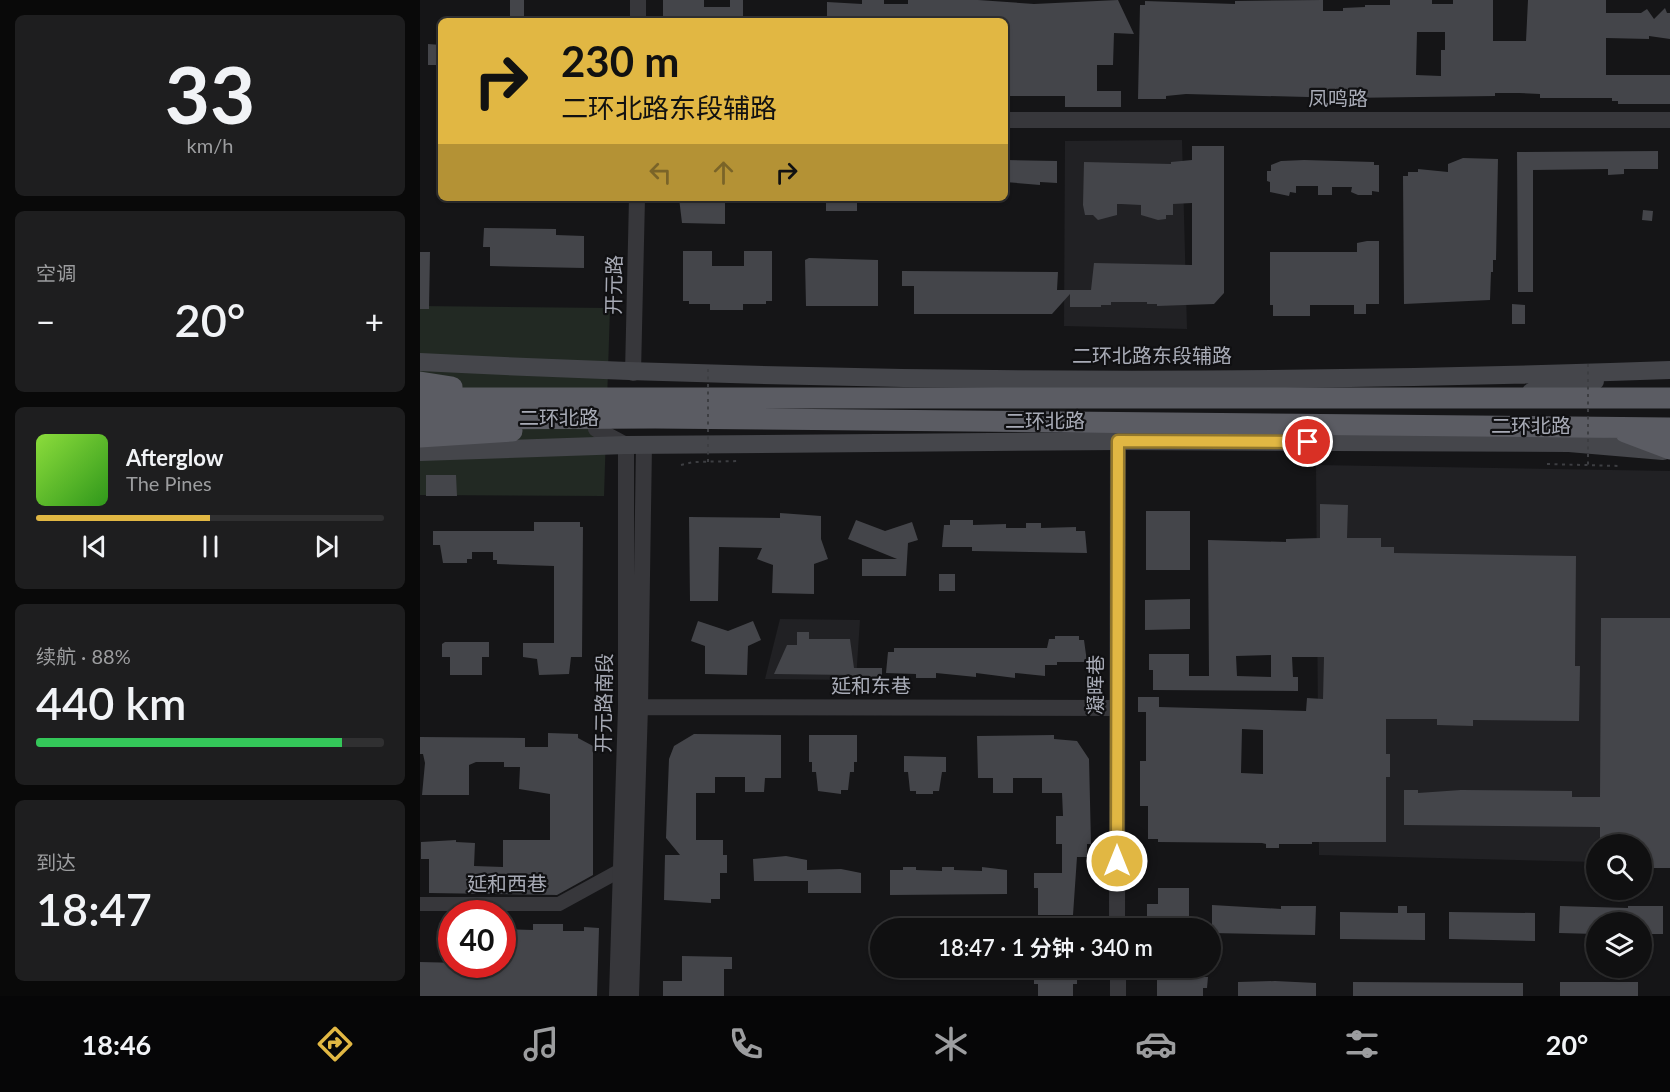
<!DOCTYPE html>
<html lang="zh">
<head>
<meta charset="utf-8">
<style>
  body { margin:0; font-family:Lato,"Noto Sans SC",sans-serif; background:#1e1e1f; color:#f1f3f6; height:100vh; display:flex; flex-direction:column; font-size:22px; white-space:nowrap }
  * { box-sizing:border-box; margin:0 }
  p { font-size:20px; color:#9c9d9f }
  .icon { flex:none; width:33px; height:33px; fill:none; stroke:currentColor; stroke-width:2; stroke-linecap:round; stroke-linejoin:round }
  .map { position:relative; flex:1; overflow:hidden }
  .sheet { display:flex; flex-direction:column; gap:15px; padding:15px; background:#090909; width:420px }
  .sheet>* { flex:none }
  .banner { position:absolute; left:18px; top:18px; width:570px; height:183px; border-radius:9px; box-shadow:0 2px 4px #0004,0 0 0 2px #303031; background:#e1b743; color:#111; overflow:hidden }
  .fabs { position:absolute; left:1166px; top:834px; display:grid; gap:12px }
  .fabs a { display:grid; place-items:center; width:66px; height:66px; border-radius:50%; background:#101011; box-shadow:0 2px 4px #0004,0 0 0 2px #303031; font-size:30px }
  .speed { position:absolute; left:18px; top:900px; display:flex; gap:12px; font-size:30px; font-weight:700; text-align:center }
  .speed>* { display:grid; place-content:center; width:78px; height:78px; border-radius:50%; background:#101011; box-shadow:0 2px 4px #0004,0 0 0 2px #303031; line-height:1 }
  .speed .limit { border:9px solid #d22; background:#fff; color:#111 }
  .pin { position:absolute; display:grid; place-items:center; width:51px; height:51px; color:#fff; margin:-26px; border:3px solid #fff; border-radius:50%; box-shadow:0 2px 6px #0007 }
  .me { position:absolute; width:66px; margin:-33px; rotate:0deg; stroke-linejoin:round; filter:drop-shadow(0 0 4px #0008) }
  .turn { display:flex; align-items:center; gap:21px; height:126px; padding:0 24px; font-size:27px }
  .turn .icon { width:78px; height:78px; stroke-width:2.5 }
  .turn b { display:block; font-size:42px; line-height:51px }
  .lanes { display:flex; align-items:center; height:57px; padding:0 24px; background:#0003; justify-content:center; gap:30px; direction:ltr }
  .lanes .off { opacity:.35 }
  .big { font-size:45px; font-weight:600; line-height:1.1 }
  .sheet .widget { flex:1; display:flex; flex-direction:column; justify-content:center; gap:9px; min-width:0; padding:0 21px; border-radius:9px; background:#1e1e1f }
  .sheet .dial { align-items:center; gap:0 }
  .dial b { font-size:78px; line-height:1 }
  .song { display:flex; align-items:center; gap:18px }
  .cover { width:72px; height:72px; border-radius:9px; background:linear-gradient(135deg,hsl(90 70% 55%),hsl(110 70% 35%)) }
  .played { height:6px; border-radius:3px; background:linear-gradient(90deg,#e1b743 50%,#303031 50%) }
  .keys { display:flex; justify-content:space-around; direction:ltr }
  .heat { display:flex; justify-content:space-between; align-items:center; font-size:33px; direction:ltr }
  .charge { height:9px; border-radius:4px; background:linear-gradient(90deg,#34c759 88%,#303031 0) }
  .trip { position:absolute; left:450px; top:918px; width:351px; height:60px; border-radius:30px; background:#101011; box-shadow:0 2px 4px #0004,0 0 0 2px #303031; font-weight:600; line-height:60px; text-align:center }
  .menu { display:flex; height:96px; justify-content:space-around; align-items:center; background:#060607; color:#9c9d9f }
  .menu .icon { width:42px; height:42px }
  .menu .active { color:#e1b743 }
  .menu b { font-size:27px; color:#f1f3f6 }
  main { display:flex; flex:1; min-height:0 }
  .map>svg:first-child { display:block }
  .built { fill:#212124 }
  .green { fill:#222923 }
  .building { fill:#44454a; fill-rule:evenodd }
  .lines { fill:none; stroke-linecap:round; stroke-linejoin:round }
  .path { stroke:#3d3e42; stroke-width:2; stroke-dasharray:3 4.5; stroke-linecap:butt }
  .minor { stroke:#37373b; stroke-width:14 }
  .tertiary { stroke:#37373b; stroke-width:16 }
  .secondary { stroke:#45464b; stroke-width:18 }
  .trunk { stroke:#5b5c63; stroke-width:21 }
  .path-bridge { stroke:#3d3e42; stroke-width:2; stroke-dasharray:3 4.5; stroke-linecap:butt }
  .route-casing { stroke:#92772c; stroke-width:15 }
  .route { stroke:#e1b743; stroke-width:10 }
  .labels { text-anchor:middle; stroke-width:4.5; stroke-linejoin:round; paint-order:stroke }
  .street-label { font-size:20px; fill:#a8abb6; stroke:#101012 }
</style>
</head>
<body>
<main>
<section class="sheet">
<div class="widget dial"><b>33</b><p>km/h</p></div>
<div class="widget"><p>空调</p>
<div class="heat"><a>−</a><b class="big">20°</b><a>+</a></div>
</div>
<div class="widget">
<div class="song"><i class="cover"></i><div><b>Afterglow</b><p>The Pines</p></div></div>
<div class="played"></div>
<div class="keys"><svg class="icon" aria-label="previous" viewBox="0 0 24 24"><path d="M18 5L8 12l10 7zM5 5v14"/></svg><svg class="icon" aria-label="pause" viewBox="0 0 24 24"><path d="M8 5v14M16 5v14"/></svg><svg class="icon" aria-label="next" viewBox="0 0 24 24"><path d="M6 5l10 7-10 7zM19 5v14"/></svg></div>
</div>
<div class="widget"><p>续航 · 88%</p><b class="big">440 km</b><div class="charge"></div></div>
<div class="widget"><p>到达</p><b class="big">18:47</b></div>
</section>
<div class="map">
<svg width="1250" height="996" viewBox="0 0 1250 996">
  <rect width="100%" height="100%" fill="#151517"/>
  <path class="built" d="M762,140L767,329L644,326L645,141Z
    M896,465L1250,471V864L1221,844H1176V862L899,855Z
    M360,619L440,620L436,680L345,679Z"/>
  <path class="green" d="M0,306L190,308L184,496L0,495Z"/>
  <path class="building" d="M90,0H104V21H90Z
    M243,0H284V7H310V0H323V21H243Z
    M442,0H464V4H488V0H558L614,4L698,0L714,34L694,33L693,65H677V91H701V107H645V96H585V21H407V2L442,4Z
    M903,0V11H923V8L945,7V5H970V0H1012V4H1033V0H1073V41H1106L1108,0H1186V13H1221L1227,9L1234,19L1245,8L1247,13H1250V39L1229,36V39L1186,38V75H1250V104H1198V101H1192V98H1120V94L1099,93H1075V96L925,98L766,94L746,96V99H718L720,5H725V1L815,4V1ZM997,32H1025V50H1021V76L996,75Z
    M8,44L21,45V65H8Z
    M772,146H804V293L794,304L737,306V304H727V302H691V305H681V307H650V294L632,314H494V286H482V271L638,272L637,290H671L674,263L772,265V203L753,204V215H746V219L738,220L721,215V205L701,204H697V215L678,220L673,215H665L663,205L664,162L751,164V162L772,160Z
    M1238,151V169H1204V174L1188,175V169L1113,170V292H1098L1097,152Z
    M1043,158L1078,159L1076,260H1073V272H1071L1070,300L984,304L983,176H988V172H998V169L1028,172V164Z
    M585,160L637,161V183L620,182V185L585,182Z
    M884,160L954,162V165H959V192L952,191V195H938L931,192L932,187H912V195H898V186H876V193L870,192L869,196L850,192V182L847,181V171H851V165L861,161Z
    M259,198H305V224L262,223Z
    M406,198H437V211H406Z
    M1223,210L1233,211L1232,221L1222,220Z
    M64,228L136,229V235L164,236V268L70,266V247H63Z
    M947,241H959V304H946V314H934V305H890V316H853V305H850V252H937V243Z
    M263,251H292V266H324V251H352V301H346V304H323V310H290V304H269V301H263Z
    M0,252H10L9,309H0Z
    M389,258L458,260V306H386L385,260Z
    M1092,304L1105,305V324H1092Z
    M6,475H36L37,496H6Z
    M900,504L928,505L927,538H961V547H974V553L1156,556L1155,666H1160L1159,721L1053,720V726L1017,725V719H966V754H970V777H966V842H892V844H859V848H846V844L842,843L738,842V839H728V806H720V761H726V712H718V697H739V707L886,711L887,698L903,699L904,657H872L873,677H878V691L733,690V670H729V654H769V676H789L788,540L866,542V539L900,538ZM851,655V677L817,676L816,656ZM822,729L843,730V774L821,773Z
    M726,511H770V570H726Z
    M360,513L401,516V539L408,559L394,564V594L352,593L353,565L337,559L342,548L299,547L298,601H270L269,517L360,518Z
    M436,520L465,531L492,522L498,540L488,543L486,576H442V559H477L428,539Z
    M530,520H553V525L586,524V528H606V523H621V528L656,527V531H665L667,553L552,551V547H522L524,525H530Z
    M114,522H160V527H163L162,657H151L149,674L119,675L117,659L103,657V643H134V566L77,564V560H73V552H52V559H47V563H23L20,545H13V531H114Z
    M519,574H535V591H519Z
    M770,599V629L725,630V600Z
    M1181,618H1250V868H1221V844H1180V827L984,825V790H998V793L1041,790L1152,791V797H1180Z
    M278,621L308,631L333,621L341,640L328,646L327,675L285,674V646L271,641Z
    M377,632H389V639H430L434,668H462V682H432V675L354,674L367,645H377Z
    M635,636H659V640H664L667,662H637V665H625V676L595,673V678L556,673V677L516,673V678H496V674L466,673L468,652H474V648H627L629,639H635Z
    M25,642H69V657H62V675H30V657H22V644Z
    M128,733L158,734V738L173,746V875L137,895L9,893V859H1V842L36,840V842L55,843L54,866L83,867V840H130V794L99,789L100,767H84V762H56L49,765V795H2L5,763L3,754H0V737L105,738V747H128Z
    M274,734L361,735V778H345L344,792H325V777H295V793H276V840H303V855H307V873H300V899H291V903L244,900L245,855H260L246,838L249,759L254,746Z
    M389,735H437V762H434V772H430L428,790H421V794L398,791L396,772H392V762H389Z
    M634,735V739L657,741L669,759L671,844H667V857H657L653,915H618V888H614V873H642V844H636V816H643L642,793H622V778H593V793H573V778H558L557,736Z
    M484,756L526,757V772H522L519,791H513V794H496V791H490L488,772H484Z
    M366,856L387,860V870L421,869L441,873V893H388V881H334L333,859Z
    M483,867H496V870L522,871V867H534V870L562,871V867L587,870V894L470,895V870H483Z
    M738,888H769V921H754V928H727V904H738Z
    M792,905L861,909V906H896L895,935L792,933Z
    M978,906H987V913H1005V940L920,939V912L978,913Z
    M1140,906L1208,908V906H1243V934H1221V922H1176V934L1139,933Z
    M1029,912L1115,913V941L1029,939Z
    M113,924H143V931H164V927L179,928L177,996H0V962L82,964V929L113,930Z
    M262,956L312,957V969H304V996H243V981H262Z
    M737,968H754V974H783V977H788L787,988H783V996H737Z
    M614,970H657V984H653V996H618V984H614Z
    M855,981L896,983V996H818V982Z
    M933,982L1103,983V996H933Z
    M1140,982H1218V996H1140Z"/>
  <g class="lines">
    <path class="path" d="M1127,464L1199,466
      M261,465L273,462L319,461"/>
    <path class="minor" d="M0,904H139L201,870"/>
    <path class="tertiary" d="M218,21V0
      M585,120H1250
      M213,373L217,198
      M176,429L206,445V707L197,996
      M209,707L697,708
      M697,928L698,441
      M698,968V996
      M211,996L220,707L224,445"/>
    <path class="secondary" d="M0,362C416,383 834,385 1250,370
      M1111,392L1175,381
      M0,452L206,445L698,441L1149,443L1243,451"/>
    <path class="trunk" d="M0,382L32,387
      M0,398H1250
      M0,419L235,418L1250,428
      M1205,432L1250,449
      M0,437L92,431"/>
    <path class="path-bridge" d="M1168,364V465
      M288,369V462"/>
  </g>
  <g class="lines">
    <defs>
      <path id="route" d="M697,861L698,441L888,442"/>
    </defs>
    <use href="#route" class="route-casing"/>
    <use href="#route" class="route"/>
  </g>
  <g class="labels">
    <g class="street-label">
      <text x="918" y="106">凤鸣路</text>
      <text transform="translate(194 285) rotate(-89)" y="7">开元路</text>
      <text x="732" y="363">二环北路东段辅路</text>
      <text x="139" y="425">二环北路</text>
      <text x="625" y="428">二环北路</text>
      <text x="1111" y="433">二环北路</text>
      <text transform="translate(676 685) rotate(-90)" y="7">凝晖巷</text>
      <text x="451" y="693">延和东巷</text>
      <text transform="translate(184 703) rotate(-89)" y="7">开元路南段</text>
      <text x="87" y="891">延和西巷</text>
    </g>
  </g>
</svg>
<div class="fabs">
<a><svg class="icon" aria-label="search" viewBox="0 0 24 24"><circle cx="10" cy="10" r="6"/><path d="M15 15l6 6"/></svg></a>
<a><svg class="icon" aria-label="layers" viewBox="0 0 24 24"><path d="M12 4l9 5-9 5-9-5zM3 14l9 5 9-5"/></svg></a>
</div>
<div class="speed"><div class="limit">40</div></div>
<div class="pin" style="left:888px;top:442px;background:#d93025"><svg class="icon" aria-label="arrive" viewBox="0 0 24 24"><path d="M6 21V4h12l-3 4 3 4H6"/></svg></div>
<svg class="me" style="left:697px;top:861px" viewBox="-20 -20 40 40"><circle r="17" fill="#e1b743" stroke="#fff" stroke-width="3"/><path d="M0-11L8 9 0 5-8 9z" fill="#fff"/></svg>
<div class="trip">18:47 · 1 分钟 · 340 m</div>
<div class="banner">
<div class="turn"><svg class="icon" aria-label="right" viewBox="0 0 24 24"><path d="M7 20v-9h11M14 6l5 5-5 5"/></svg><div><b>230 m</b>二环北路东段辅路</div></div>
<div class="lanes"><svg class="icon off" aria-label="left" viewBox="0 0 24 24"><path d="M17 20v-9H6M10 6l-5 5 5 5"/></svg><svg class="icon off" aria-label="ahead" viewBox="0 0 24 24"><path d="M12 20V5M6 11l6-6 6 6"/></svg><svg class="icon" aria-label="right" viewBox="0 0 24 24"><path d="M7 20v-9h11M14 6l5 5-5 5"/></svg></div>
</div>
</div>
</main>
<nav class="menu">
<b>18:46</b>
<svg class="icon active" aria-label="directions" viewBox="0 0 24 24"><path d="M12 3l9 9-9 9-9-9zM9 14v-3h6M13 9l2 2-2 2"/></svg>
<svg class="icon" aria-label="music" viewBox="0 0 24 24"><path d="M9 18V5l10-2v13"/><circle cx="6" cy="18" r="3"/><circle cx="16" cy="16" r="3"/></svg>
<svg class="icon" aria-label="phone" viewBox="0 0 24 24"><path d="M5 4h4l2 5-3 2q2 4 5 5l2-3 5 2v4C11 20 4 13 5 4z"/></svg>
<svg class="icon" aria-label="climate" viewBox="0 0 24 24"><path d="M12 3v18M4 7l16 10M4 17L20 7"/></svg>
<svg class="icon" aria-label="car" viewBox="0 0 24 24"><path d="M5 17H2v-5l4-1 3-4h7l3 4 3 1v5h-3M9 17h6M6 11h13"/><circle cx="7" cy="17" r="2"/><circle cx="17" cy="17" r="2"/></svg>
<svg class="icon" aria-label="filters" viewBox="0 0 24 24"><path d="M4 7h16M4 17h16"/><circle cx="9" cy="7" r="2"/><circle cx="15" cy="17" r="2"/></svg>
<b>20°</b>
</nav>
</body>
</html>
